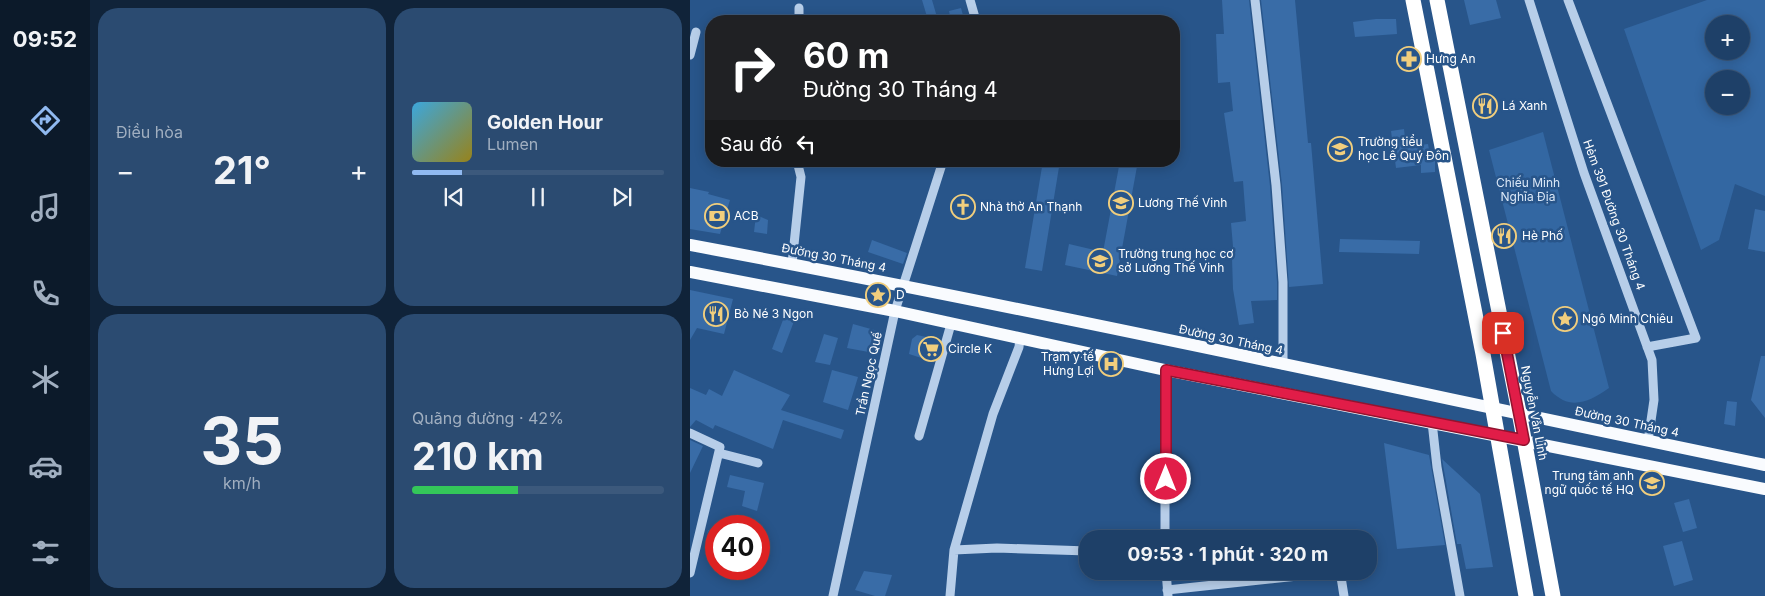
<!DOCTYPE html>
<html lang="vi">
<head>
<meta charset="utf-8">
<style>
  body { margin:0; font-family:Inter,sans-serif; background:#2b4b71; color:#f1f3f6; height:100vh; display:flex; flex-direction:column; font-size:19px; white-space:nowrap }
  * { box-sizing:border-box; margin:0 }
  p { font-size:16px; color:#a1afc0 }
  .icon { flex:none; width:28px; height:28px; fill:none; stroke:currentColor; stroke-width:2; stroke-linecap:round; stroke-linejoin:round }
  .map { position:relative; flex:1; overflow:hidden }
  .details { display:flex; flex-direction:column; gap:8px; padding:8px; background:#102339; width:600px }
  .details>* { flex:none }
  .guide { position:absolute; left:15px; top:15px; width:475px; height:152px; border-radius:20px; box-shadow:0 2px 12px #0003,0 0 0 1px #3c597c; background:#202124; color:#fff; overflow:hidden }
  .buttons { position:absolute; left:1015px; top:15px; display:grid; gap:10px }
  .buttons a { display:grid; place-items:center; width:45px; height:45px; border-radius:50%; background:#1e4068; box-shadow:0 2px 12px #0003,0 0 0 1px #3c597c; font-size:25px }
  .speed { position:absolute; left:15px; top:515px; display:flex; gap:10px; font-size:25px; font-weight:700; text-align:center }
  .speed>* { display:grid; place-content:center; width:65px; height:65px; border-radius:50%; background:#1e4068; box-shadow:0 2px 12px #0003,0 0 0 1px #3c597c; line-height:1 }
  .speed .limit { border:8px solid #d22; background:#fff; color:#111 }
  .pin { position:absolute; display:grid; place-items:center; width:42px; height:42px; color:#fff; margin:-21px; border-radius:10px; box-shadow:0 2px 8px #0006 }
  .me { position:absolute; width:55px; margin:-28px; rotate:0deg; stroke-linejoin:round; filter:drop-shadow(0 0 4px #0008) }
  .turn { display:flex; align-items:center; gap:18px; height:105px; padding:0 15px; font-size:22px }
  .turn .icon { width:65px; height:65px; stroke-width:2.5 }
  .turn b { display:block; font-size:35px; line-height:42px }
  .then { display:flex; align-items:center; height:48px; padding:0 15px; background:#0003; gap:10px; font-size:19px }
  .big { font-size:38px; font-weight:700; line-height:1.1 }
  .details .widget { flex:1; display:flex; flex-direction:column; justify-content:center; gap:8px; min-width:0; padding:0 18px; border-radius:20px; background:#2b4b71 }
  .details .dial { align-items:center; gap:0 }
  .dial b { font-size:65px; line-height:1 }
  .song { display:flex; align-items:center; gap:15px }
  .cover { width:60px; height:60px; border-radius:8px; background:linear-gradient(135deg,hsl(200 70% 55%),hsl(50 70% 35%)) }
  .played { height:5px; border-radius:2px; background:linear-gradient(90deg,#90b9f0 20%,#3c597c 20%) }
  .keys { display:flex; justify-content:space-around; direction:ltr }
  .heat { display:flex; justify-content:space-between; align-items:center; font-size:28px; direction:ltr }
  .charge { height:8px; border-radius:4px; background:linear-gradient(90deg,#34c759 42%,#3c597c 0) }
  .details .tiles { flex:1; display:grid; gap:8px; grid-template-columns:repeat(2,1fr) }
  .trip { position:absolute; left:389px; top:530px; width:298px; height:50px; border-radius:20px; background:#1e4068; box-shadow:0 2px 12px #0003,0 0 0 1px #3c597c; font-weight:700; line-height:50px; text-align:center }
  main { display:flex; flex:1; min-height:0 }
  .menu { display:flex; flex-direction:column; width:90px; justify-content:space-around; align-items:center; background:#0c1a2a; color:#a1afc0 }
  .menu .icon { width:35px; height:35px }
  .menu .selected { color:#90b9f0 }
  .menu b { font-size:22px; color:#f1f3f6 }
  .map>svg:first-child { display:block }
  .green { fill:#3367a2; fill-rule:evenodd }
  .building { fill:#396ca7 }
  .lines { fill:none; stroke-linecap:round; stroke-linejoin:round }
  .minor { stroke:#b7cee9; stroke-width:9 }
  .major { stroke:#f9fbfe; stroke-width:12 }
  .highway { stroke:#fff; stroke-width:15 }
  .route-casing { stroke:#92132f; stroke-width:12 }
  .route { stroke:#e11d48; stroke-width:9 }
  .labels { text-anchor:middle; stroke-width:5; stroke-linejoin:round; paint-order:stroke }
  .poi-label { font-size:12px; fill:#fff; stroke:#28558a; text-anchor:start }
  .park-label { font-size:12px; fill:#dbe8f7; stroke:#28558a }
  .street-label { font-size:12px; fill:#fff; stroke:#28558a }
</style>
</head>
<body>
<main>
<nav class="menu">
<b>09:52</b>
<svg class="icon selected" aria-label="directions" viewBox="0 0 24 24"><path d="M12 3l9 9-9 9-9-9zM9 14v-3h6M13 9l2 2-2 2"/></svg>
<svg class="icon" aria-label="music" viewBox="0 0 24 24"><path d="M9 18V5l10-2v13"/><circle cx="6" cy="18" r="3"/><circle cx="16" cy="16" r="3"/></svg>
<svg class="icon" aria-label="phone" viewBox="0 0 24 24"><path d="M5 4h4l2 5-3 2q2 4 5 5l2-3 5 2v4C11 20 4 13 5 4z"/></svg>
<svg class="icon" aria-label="climate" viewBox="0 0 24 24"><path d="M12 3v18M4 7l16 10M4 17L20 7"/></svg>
<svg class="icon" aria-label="car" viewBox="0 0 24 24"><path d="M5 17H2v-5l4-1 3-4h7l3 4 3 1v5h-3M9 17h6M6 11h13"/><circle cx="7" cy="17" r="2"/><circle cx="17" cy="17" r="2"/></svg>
<svg class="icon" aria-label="filters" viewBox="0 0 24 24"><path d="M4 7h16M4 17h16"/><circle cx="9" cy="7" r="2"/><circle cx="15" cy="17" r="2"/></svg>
</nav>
<section class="details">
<div class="tiles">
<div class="widget"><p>Điều hòa</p>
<div class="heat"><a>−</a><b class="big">21°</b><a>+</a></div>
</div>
<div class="widget">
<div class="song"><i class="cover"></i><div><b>Golden Hour</b><p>Lumen</p></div></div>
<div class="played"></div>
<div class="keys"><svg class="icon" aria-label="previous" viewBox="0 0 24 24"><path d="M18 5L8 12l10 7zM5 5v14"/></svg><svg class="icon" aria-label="pause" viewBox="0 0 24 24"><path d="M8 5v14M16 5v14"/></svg><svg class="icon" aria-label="next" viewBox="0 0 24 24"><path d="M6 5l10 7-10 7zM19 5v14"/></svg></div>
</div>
<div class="widget dial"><b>35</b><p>km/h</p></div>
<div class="widget"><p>Quãng đường · 42%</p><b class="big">210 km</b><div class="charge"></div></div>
</div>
</section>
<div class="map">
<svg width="1075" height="596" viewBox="0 0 1075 596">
  <rect width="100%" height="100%" fill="#28558a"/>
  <path class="green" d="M1017,0H1075V196L1045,184L1029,240L1011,250L934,29ZM1024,24H1051V51H1024ZM1024,79H1051V106H1024Z
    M853,132L919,388C899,402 880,411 861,391L799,150Z"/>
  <path class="building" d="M232,0H242L247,17L238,20Z
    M532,0H559L580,186L587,282V300L561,301L564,323L549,325L543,289L542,258H544L541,223L556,221L553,181L544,182L534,113L543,111L540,82L528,83L526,34H534Z
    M571,0H605L618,143H621L624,178L633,284L599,287L592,185Z
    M774,0H806L811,18L780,25Z
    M271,8L274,19L261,21L259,11Z
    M686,19H706L707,34L665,37L663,22Z
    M714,129L716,147L738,144L741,161H745V172L731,173V165L706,168L701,131Z
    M353,161H370L352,271L335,268Z
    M430,161H448L427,276L375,265L379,244L413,252Z
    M0,188L19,192L18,194L40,200L30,234L0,229Z
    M1065,209L1075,211V252L1058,249Z
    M66,215L78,220L77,234L64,232Z
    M650,239L730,241L729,254L649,252Z
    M182,240L217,253L213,264L178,252Z
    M0,290L43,299L34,334L7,328L0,340Z
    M96,312L106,316L92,353L82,349Z
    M163,324L188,331L190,335L184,353L157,348Z
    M134,334L148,338L140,365L125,362Z
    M227,335L250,340L244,362L219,354L222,339Z
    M1071,356H1075V418L1061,400Z
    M44,370L100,395L91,410L154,430L151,439L93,420L83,449L25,425L23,429L6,420L0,427V388L16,395L19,389L32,396Z
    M142,370L168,377L158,410L133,402Z
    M1037,401L1047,402L1045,426L1034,424Z
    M0,440L13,446L0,473Z
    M694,443L739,455L755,545L707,549Z
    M752,459L790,494L803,567L776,569L771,544H767Z
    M40,475L74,483L67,511L52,506L55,491L37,487Z
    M999,499L1007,528L993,532L984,503Z
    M18,530L26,532V547L15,544Z
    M992,541L1003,580L984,586L973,546Z
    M174,571L202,575L195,596H185L165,590Z"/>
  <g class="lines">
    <path class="minor" d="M280,0L286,21
      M565,0L586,185L593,282V365
      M839,0L894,173L962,360L964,400L958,441
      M878,0L1006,338L957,347
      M109,8V21
      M0,55L6,32
      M102,264L111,177L107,161
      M330,338L329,347L303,414L264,550L307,548L398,551
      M742,422L747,467L770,596
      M0,433L30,447L0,573
      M229,436L261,324
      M29,453L68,463
      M475,539V370
      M476,571L478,596
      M477,590L645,572L651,577L654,596
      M143,596L205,311L253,161
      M260,596L264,550"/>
    <path class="major" d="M0,245C360,312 717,391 1075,465
      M0,272L205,311L475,370L1075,489"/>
    <path class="highway" d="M723,0L793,354L836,596
      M747,0L829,412L863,596"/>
  </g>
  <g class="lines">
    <defs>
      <path id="route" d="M476,479V370L834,440L813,333"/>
    </defs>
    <use href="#route" class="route-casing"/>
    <use href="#route" class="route"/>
  </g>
  <defs>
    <symbol id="pharmacy-ring" viewBox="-11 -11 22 22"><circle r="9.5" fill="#28558a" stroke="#f1ce7d" stroke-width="1.5"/><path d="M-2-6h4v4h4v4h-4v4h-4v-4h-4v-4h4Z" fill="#f1ce7d"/></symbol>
    <symbol id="restaurant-ring" viewBox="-11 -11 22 22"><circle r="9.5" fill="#28558a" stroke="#f1ce7d" stroke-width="1.5"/><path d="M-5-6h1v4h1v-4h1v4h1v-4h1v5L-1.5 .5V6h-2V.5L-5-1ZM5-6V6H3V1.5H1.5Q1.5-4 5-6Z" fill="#f1ce7d"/></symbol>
    <symbol id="school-ring" viewBox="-11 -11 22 22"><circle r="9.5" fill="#28558a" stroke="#f1ce7d" stroke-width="1.5"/><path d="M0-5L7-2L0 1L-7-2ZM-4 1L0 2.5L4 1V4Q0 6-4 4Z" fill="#f1ce7d"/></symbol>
    <symbol id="church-ring" viewBox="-11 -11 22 22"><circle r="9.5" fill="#28558a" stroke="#f1ce7d" stroke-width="1.5"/><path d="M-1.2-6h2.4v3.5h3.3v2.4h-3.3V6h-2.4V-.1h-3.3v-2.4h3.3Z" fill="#f1ce7d"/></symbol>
    <symbol id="bank-ring" viewBox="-11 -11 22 22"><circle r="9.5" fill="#28558a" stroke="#f1ce7d" stroke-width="1.5"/><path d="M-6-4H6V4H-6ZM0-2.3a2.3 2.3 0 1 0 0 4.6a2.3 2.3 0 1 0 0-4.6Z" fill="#f1ce7d"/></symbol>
    <symbol id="sight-ring" viewBox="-11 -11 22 22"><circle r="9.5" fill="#28558a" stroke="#f1ce7d" stroke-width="1.5"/><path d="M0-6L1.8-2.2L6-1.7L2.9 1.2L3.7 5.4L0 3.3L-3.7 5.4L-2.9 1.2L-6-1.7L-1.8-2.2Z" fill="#f1ce7d"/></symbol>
    <symbol id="supermarket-ring" viewBox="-11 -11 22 22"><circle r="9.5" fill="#28558a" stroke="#f1ce7d" stroke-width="1.5"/><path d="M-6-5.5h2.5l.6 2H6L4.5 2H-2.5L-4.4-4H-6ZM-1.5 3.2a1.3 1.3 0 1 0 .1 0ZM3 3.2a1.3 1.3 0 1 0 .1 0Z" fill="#f1ce7d"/></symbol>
    <symbol id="hospital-ring" viewBox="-11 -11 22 22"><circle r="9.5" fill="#28558a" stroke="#f1ce7d" stroke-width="1.5"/><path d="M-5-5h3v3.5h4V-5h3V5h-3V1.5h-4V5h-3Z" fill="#f1ce7d"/></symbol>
  </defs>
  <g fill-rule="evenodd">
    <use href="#pharmacy-ring" x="705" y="45" width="28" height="28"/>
    <use href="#restaurant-ring" x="781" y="92" width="28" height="28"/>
    <use href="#school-ring" x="636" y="135" width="28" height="28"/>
    <use href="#school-ring" x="417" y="189" width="28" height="28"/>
    <use href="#church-ring" x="259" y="193" width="28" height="28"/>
    <use href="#bank-ring" x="13" y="202" width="28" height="28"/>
    <use href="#restaurant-ring" x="800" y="222" width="28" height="28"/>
    <use href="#school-ring" x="396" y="247" width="28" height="28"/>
    <use href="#sight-ring" x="174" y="281" width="28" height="28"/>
    <use href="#restaurant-ring" x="12" y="300" width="28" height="28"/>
    <use href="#sight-ring" x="861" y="305" width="28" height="28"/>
    <use href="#supermarket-ring" x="227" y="335" width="28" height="28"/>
    <use href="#hospital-ring" x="407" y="350" width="28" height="28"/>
    <use href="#school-ring" x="948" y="469" width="28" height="28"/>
  </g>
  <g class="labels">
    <g class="poi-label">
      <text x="736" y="63">Hưng An</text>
      <text x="812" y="110">Lá Xanh</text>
      <text x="668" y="146">Trường tiểu<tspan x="668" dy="14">học Lê Quý Đôn</tspan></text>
      <text x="448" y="207">Lương Thế Vinh</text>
      <text x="290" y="211">Nhà thờ An Thạnh</text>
      <text x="44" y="220">ACB</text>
      <text x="832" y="240">Hè Phố</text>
      <text x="428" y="258">Trường trung học cơ<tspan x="428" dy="14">sở Lương Thế Vinh</tspan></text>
      <text x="206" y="299">D</text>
      <text x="44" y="318">Bò Né 3 Ngon</text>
      <text x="892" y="323">Ngô Minh Chiêu</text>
      <text x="258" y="353">Circle K</text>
      <text x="404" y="361" text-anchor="end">Trạm y tế<tspan x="404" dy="14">Hưng Lợi</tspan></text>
      <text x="944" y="480" text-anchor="end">Trung tâm anh<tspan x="944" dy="14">ngữ quốc tế HQ</tspan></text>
    </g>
    <g class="park-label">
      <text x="838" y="187">Chiếu Minh<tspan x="838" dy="14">Nghĩa Địa</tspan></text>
    </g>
    <g class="street-label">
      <text transform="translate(924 215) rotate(70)" y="4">Hẻm 391 Đường 30 Tháng 4</text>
      <text transform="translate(144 258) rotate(11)" y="4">Đường 30 Tháng 4</text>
      <text transform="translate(541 340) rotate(12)" y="4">Đường 30 Tháng 4</text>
      <text transform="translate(179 374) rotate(-78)" y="4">Trần Ngọc Quế</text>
      <text transform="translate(844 413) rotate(79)" y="4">Nguyễn Văn Linh</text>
      <text transform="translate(937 422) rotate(12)" y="4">Đường 30 Tháng 4</text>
    </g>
  </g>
</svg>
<div class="buttons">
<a>+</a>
<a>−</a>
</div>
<div class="speed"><div class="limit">40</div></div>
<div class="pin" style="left:813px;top:333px;background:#d93025"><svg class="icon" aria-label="arrive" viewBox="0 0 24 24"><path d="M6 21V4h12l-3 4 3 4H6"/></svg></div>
<svg class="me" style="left:476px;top:479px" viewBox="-20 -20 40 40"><circle r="17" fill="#e11d48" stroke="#fff" stroke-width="3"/><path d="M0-11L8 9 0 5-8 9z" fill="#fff"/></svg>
<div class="trip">09:53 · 1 phút · 320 m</div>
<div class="guide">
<div class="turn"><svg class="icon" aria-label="right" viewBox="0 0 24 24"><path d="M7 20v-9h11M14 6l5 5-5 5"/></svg><div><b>60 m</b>Đường 30 Tháng 4</div></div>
<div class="then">Sau đó<svg class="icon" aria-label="left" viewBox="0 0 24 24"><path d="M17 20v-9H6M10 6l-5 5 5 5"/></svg></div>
</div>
</div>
</main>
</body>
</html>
